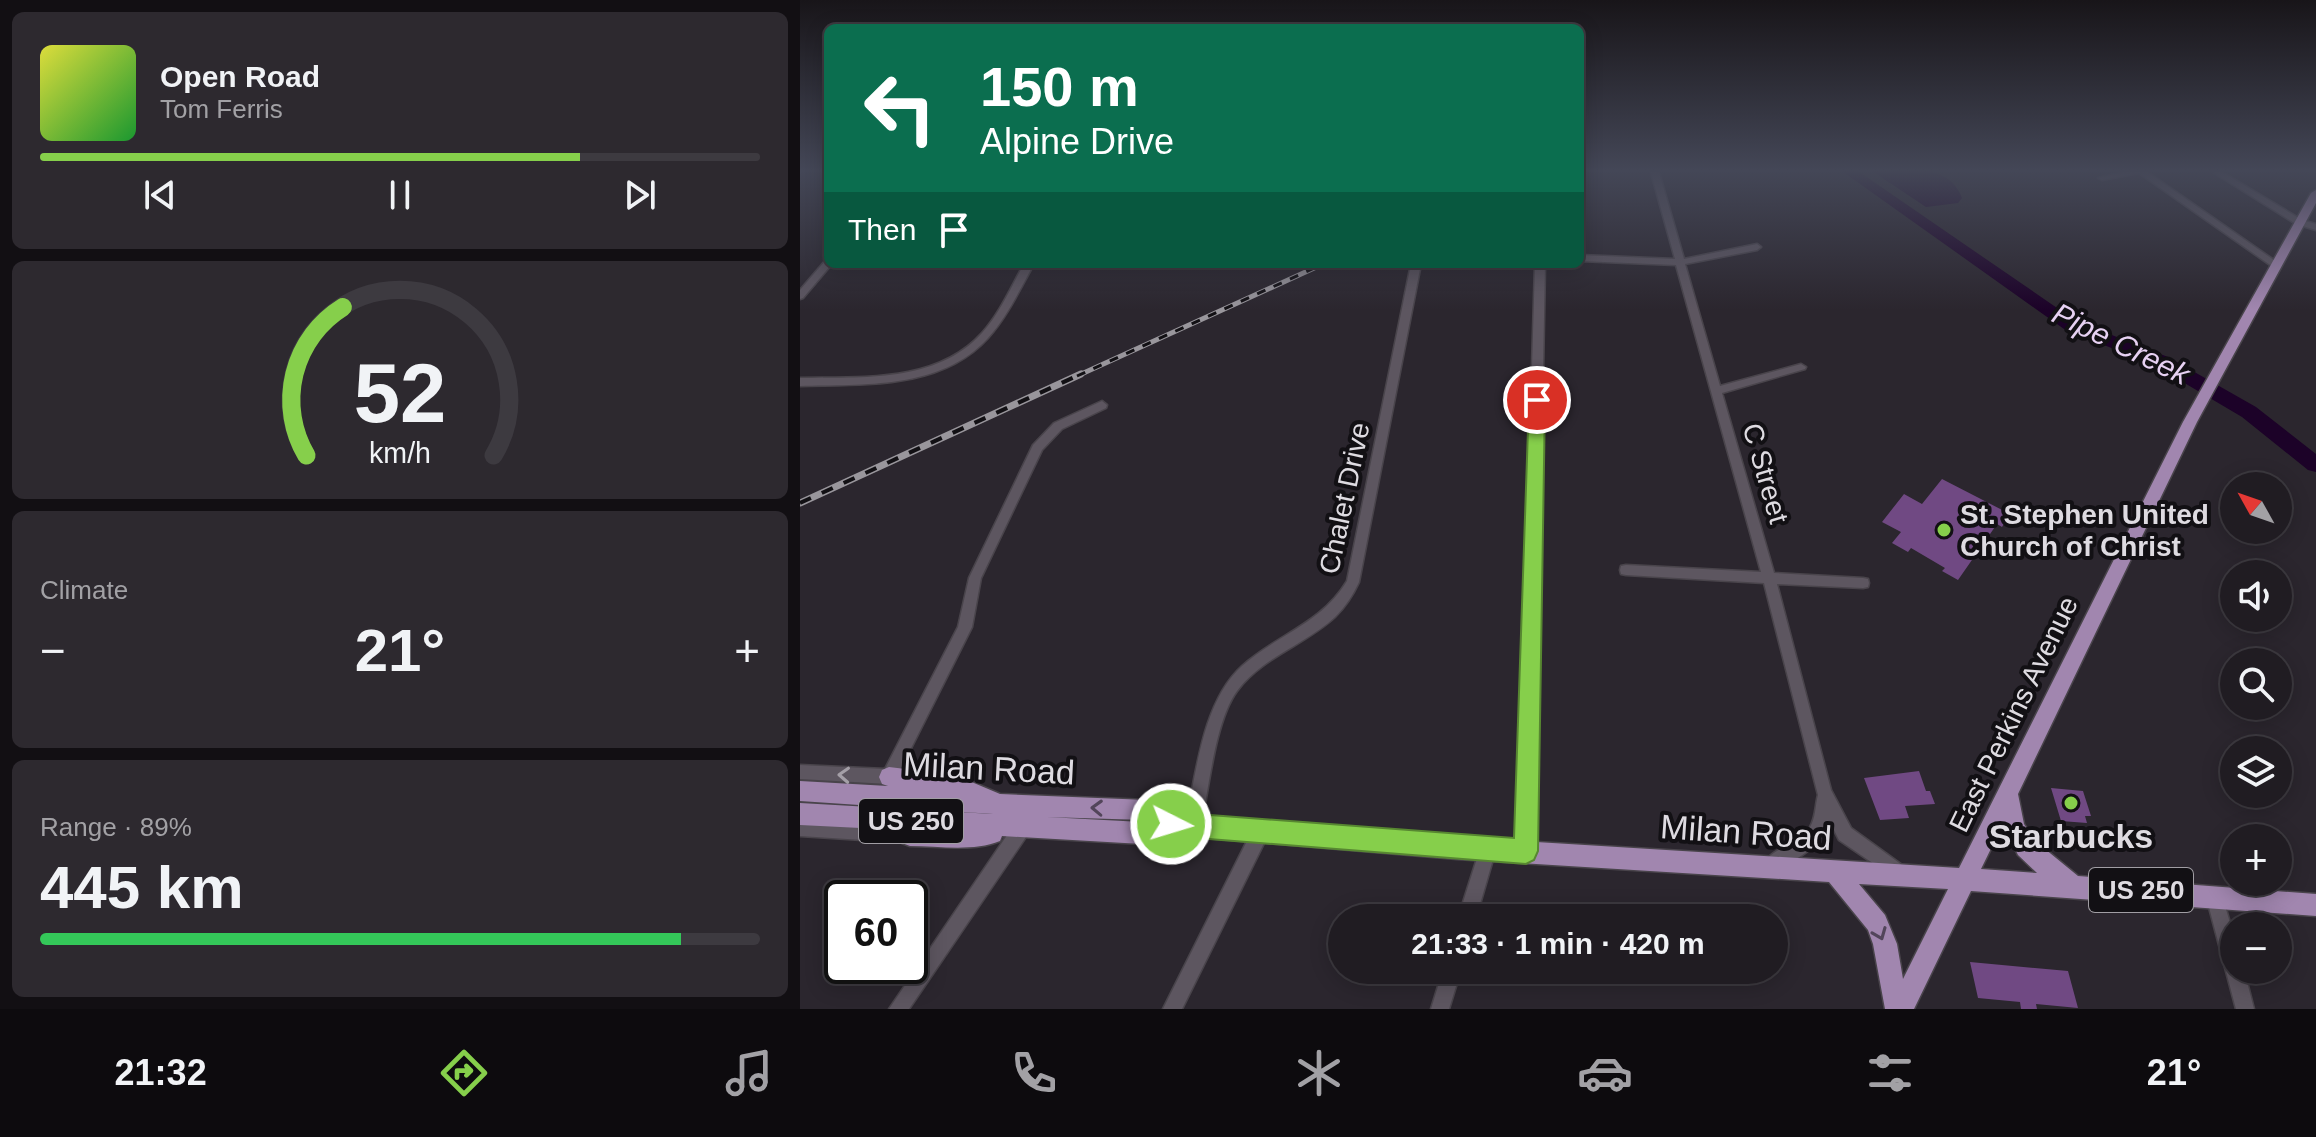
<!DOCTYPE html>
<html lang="en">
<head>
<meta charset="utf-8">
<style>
  body { margin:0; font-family:Helvetica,sans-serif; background:#2d292f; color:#f1f3f6; height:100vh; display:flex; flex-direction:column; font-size:30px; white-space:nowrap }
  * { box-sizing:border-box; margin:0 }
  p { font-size:26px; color:#a2a1a5 }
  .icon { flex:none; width:44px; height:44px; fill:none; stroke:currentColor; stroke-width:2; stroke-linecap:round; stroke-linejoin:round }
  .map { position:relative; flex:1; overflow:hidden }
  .panel { display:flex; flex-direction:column; gap:12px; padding:12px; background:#120f13; width:800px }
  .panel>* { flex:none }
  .top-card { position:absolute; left:24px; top:24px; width:760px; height:244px; border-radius:12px; box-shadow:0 4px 20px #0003,0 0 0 2px #3d3a40; background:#0b6e4f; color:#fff; overflow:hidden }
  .needle { width:52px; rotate:310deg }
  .buttons { position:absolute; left:1420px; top:472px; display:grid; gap:16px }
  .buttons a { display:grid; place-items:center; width:72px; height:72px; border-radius:50%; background:#201c22; box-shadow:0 4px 20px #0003,0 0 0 2px #3d3a40; font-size:40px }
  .speed { position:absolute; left:24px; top:880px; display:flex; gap:16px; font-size:40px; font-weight:700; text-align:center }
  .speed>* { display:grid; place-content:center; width:104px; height:104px; border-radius:50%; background:#201c22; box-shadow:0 4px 20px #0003,0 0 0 2px #3d3a40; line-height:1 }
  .speed .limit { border:4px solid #111; border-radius:12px; background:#fff; color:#111 }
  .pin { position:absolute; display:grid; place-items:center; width:68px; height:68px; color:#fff; margin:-34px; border:4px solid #fff; border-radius:50%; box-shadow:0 2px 8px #0007 }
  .me { position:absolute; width:88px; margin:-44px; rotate:95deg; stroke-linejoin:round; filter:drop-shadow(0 0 6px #0008) }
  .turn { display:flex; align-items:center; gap:28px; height:168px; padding:0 24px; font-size:36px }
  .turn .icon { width:104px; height:104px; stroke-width:2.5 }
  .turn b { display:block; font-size:56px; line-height:68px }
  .then { display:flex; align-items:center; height:76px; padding:0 24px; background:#0003; gap:16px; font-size:30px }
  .big { font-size:60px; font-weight:800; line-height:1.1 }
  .panel .widget { flex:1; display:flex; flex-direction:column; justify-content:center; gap:12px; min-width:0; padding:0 28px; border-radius:12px; background:#2d292f }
  .panel .dial { align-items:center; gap:0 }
  .dial svg { height:208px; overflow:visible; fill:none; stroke:#3d3a40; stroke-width:7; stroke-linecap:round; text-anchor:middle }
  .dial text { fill:#f1f3f6; stroke:none }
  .song { display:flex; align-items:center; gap:24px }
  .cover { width:96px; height:96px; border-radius:12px; background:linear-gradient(135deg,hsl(60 70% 55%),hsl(130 70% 35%)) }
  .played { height:8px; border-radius:4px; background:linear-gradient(90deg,#86cf4b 75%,#3d3a40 75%) }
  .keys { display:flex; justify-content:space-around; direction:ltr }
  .heat { display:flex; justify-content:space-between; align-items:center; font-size:44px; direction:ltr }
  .charge { height:12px; border-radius:6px; background:linear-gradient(90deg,#34c759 89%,#3d3a40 0) }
  .trip { position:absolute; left:528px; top:904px; width:460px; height:80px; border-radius:40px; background:#201c22; box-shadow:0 4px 20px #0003,0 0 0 2px #3d3a40; font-weight:800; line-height:80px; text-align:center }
  .tab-bar { display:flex; height:128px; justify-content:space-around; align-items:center; background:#0d0b0e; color:#a2a1a5 }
  .tab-bar .icon { width:56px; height:56px }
  .tab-bar .active { color:#86cf4b }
  .tab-bar b { font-size:36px; color:#f1f3f6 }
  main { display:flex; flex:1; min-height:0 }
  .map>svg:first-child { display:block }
  .water { fill:#1c0228 }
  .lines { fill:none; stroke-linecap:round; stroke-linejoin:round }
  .river { fill:#1c0228; fill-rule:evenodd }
  .building { fill:#704983 }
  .minor-casing { stroke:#49444b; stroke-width:3 }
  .major-casing { stroke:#49444b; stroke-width:3 }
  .minor { fill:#5d5660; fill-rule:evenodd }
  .major { fill:#a186af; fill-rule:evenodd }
  .rail-far1-casing { stroke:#99969c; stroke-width:5 }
  .rail-casing { stroke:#99969c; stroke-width:7 }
  .rail-far1 { stroke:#121014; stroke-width:3; stroke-dasharray:9; stroke-linecap:butt }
  .rail { stroke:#121014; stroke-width:4; stroke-dasharray:12; stroke-linecap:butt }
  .oneway { stroke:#a49fa7 }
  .oneway2 { stroke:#52455a }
  .route { fill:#86cf4b; stroke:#578731; stroke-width:2 }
  .poi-dot { fill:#86cf4b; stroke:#121014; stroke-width:3 }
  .labels { text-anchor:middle; stroke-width:8; stroke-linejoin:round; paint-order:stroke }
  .shield { fill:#121014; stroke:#a19ea4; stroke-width:2 }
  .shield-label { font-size:26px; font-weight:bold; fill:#dedbe1 }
  .street-label { font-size:28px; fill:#dedbe1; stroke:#121014 }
  .poi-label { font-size:28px; font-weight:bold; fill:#dedbe1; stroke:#121014; text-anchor:start }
  .water-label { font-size:30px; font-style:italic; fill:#e7d1f3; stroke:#121014 }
  .near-street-label { font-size:34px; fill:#dedbe1; stroke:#121014 }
  .near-poi-label { font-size:34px; font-weight:bold; fill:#dedbe1; stroke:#121014 }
</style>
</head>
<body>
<main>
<section class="panel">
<div class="widget">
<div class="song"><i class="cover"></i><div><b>Open Road</b><p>Tom Ferris</p></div></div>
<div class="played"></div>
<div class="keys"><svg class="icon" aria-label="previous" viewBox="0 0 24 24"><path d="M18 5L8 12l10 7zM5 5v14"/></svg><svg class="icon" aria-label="pause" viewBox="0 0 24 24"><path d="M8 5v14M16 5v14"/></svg><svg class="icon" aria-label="next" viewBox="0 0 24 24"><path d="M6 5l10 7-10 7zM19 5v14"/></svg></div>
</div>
<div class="widget dial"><svg viewBox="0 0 100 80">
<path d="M14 69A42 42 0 1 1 86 69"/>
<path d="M14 69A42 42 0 0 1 28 12" stroke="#86cf4b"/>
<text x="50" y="56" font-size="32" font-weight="700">52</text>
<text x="50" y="72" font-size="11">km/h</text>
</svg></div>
<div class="widget"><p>Climate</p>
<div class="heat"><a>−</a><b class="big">21°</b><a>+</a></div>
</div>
<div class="widget"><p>Range · 89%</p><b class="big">445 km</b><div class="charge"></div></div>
</section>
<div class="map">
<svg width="1516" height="1009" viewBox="0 0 1516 1009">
  <rect width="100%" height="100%" fill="#2b262e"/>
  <path class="water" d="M1069,169C1099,168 1148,161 1162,198L1158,203L1126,207Z"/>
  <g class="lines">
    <path class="river" d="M1039,169H1055L1276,321L1368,357L1456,407L1516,454V472L1508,470L1442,417L1354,365L1264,329Z"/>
  </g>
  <path class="building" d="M1142,479L1210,514L1202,527L1197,524L1158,580L1142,571L1145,568L1111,548L1108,552L1092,543L1101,532L1082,522L1104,494L1122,504Z
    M1119,771L1126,791H1130L1135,804L1105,806L1109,818L1080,820L1064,778Z
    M1251,788L1283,791L1291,816H1285L1287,823L1261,821Z
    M1170,962L1268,971L1278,1008L1236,1004L1237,1009H1221L1220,1002L1178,998Z"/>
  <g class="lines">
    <defs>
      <path id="minor" d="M0,169H6L0,172Z
        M850,169H858L884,259L957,244L961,247L957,250L885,264L920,386L1001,364L1006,367L1005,369L922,393L974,573L1063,578L1068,579L1069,583L1068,587L1063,588L977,584L1031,790L1051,828L1102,865L1104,871L1102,877L1096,879L1039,840L1029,820C1020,848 999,859 973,870L967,868L965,862C970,850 999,844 1010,827C1016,817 1015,806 1018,795L964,583L826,575L821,574L820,570L821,566L826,565L961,572L876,265L780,261V255L875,259Z
        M1336,169H1343L1481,265L1479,267H1473L1339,173L1302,180L1298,178Z
        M1408,169H1417L1502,220L1516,224V230L1496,224Z
        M28,260V264L31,265L3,298L0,299V290L25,261Z
        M224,264H234C220,289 207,317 188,338C141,390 63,384 0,386V378C62,377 137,383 182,333C200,313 211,287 224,264Z
        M611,264H621L559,582C553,595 545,607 535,617C505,645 462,657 437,691C415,721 409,788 401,826L399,832L393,834L387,832L385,826C396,775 402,702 442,666C478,634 521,624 547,581Z
        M735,264H745L734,851L732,857L726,859L720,857L718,851Z
        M302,401L307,405L306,408L262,429L242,450L181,578L172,627L94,782L89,784L0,779V765L85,769L158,627L169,578L233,445L254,423Z
        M0,820L110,827L116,829L118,835L116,841L110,843L0,836Z
        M222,820L228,822L230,828L228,834L109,1009H89L216,822Z
        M461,823L467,825L469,831L467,837L382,1009H363L455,825Z
        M688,841L694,843L696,849L676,918H658L680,849L682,843Z
        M1414,888L1420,890L1422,896L1434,936V970H1444L1454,1009H1436L1406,896L1408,890Z
        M643,970H661L649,1009H631Z"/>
      <path id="major" d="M1516,190V203L1397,422L1218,794L1224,824L1234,840L1278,876L1516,894V916L1171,891L1114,1009H1085L1073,944L1068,930L1029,882L657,859L371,835L342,844L202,836L200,841C173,852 139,846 110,846L102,843L99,835L101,830L0,825V803L193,814L0,801V781L88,786L82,784L79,777L82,770L89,767L155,775L200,794L348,800L374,814L657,837L1159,868L1383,422L1511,193ZM247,817L345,820L346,821L342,822ZM1203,824L1218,855L1237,873L1181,869ZM1059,884L1148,889L1103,979L1097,944L1085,915Z"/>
    </defs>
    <use href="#minor" class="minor-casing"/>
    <use href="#major" class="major-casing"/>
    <use href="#minor" class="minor"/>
    <use href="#major" class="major"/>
    <defs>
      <path id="rail-far1" d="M277,376L523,264"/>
      <path id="rail" d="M0,503L281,374"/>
    </defs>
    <use href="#rail-far1" class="rail-far1-casing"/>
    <use href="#rail" class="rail-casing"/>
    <use href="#rail-far1" class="rail-far1"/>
    <use href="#rail" class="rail"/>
  </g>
  <defs><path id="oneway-chevron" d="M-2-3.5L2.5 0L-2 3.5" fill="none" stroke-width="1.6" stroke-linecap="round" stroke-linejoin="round" transform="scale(2)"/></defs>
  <use class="oneway" href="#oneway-chevron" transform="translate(44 775) rotate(-177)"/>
  <g class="oneway2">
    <use href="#oneway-chevron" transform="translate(297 808) rotate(-178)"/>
    <use href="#oneway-chevron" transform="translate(1080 934) rotate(68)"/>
  </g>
  <linearGradient id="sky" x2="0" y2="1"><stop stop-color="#181519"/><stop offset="0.55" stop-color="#444757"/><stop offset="1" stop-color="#444757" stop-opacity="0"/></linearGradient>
  <rect width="1516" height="310" fill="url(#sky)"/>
  <path class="route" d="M737,395L745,400L738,851L734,860L726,864L371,836L362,832L359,824L362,815L371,812L714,838L729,400Z"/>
  <g class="poi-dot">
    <circle cx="1144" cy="530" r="8"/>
    <circle cx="1271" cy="803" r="8"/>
  </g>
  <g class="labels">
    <g class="shield">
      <rect x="59" y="799" width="104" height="44" rx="6"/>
      <rect x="1289" y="868" width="104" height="44" rx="6"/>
    </g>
    <g class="shield-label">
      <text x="111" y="830">US 250</text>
      <text x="1341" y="899">US 250</text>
    </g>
    <g class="street-label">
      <text transform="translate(966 473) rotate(74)" y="10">C Street</text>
      <text transform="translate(544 498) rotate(-78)" y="10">Chalet Drive</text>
      <text transform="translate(1213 714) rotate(-64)" y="10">East Perkins Avenue</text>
    </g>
    <g class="poi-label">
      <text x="1160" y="524">St. Stephen United<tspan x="1160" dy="32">Church of Christ</tspan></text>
    </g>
    <g class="water-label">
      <text transform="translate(1321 344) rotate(26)" y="10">Pipe Creek</text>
    </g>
    <g class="near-street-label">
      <text transform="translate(189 768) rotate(3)" y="12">Milan Road</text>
      <text transform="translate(946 832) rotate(4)" y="12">Milan Road</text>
    </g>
    <g class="near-poi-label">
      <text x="1271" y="848">Starbucks</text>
    </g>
  </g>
</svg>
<div class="buttons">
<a><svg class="needle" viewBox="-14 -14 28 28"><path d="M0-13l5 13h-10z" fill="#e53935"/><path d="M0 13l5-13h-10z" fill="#a2a1a5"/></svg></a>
<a><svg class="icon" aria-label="sound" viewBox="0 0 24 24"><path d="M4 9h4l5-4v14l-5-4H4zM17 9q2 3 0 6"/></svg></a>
<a><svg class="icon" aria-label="search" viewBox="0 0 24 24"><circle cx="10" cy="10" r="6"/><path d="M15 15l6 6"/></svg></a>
<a><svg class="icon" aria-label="layers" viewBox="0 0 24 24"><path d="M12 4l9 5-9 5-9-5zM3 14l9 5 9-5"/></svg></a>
<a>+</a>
<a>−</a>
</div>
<div class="speed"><div class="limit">60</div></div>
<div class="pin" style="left:737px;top:400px;background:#d93025"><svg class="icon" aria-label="arrive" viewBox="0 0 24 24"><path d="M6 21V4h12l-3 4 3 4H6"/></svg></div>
<svg class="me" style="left:371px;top:824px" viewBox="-20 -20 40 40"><circle r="17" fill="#86cf4b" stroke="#fff" stroke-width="3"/><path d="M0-11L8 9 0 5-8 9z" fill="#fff"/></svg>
<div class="trip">21:33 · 1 min · 420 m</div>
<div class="top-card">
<div class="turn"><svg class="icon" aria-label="left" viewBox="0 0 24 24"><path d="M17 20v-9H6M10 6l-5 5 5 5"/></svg><div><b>150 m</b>Alpine Drive</div></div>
<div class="then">Then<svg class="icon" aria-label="arrive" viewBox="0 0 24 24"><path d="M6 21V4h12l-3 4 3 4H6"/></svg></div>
</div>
</div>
</main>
<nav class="tab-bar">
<b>21:32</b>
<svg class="icon active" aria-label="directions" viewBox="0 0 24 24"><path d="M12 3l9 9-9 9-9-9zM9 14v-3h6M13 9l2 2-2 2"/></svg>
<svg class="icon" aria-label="music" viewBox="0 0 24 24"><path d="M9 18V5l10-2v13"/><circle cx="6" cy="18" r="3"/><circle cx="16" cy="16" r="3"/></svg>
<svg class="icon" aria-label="phone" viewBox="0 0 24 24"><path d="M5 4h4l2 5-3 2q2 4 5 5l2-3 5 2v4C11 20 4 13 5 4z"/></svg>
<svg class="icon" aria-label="climate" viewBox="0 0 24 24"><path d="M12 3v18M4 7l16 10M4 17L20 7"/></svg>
<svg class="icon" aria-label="car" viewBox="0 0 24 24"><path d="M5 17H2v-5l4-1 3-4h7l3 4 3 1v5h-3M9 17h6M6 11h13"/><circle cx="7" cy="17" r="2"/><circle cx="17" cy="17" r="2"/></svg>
<svg class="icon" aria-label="filters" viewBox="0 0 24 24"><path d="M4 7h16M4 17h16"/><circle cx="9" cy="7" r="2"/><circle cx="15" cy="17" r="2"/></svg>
<b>21°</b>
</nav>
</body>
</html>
